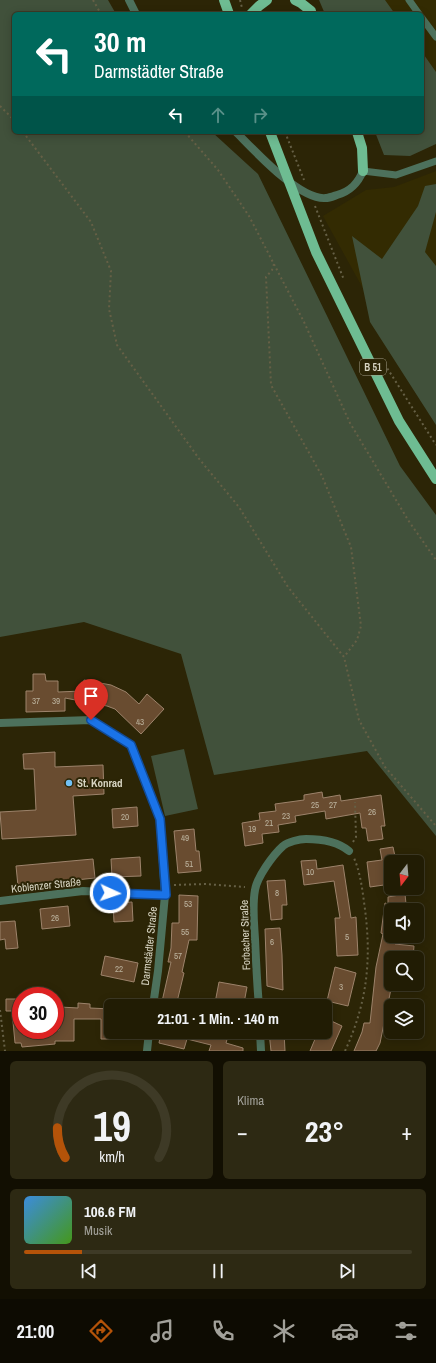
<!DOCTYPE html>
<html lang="de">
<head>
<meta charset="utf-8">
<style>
  body { margin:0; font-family:"Archivo Narrow",sans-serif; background:#2d2913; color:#f1f3f6; height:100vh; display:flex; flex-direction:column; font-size:15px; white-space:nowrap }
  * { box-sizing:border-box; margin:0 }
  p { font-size:13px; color:#a2a19a }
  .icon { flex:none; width:22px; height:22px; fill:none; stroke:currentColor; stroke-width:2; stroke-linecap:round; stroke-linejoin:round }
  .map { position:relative; height:1051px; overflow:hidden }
  .sheet { display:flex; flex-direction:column; gap:10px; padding:10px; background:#120f02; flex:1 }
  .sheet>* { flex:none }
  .guide { position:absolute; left:12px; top:12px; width:412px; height:122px; border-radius:6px; box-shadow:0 2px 10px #0003,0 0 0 1px #3e3a26; background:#00695c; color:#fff; overflow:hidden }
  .needle { width:26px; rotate:196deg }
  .buttons { position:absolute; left:384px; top:855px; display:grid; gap:8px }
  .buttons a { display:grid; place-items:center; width:40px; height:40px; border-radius:6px; background:#211c04; box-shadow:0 2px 10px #0003,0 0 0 1px #3e3a26; font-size:20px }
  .speed { position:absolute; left:12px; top:987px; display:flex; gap:8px; font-size:20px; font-weight:700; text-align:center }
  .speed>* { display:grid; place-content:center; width:52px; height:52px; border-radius:50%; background:#211c04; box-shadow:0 2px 10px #0003,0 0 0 1px #3e3a26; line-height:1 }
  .speed .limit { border:6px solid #d22; background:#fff; color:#111 }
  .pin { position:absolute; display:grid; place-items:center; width:34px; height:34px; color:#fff; margin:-41px -17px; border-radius:50% 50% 50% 0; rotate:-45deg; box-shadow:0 0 4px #0007 }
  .pin .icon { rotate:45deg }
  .me { position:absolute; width:44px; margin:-22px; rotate:93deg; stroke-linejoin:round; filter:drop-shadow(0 0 3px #0008) }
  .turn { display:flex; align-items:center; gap:14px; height:84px; padding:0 16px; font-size:18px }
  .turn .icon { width:52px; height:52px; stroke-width:2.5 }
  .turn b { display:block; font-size:28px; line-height:34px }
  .lanes { display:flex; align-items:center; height:38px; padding:0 16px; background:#0003; justify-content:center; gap:20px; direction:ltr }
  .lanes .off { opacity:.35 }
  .big { font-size:30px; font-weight:700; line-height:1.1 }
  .sheet .widget { flex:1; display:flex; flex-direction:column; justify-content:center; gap:6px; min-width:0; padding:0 14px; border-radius:6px; background:#2d2913 }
  .sheet .dial { align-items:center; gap:0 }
  .dial svg { height:104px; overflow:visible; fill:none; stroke:#3e3a26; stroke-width:7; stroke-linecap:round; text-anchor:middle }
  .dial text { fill:#f1f3f6; stroke:none }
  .song { display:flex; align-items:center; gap:12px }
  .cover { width:48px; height:48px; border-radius:6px; background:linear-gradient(135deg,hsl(210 70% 55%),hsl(100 70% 35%)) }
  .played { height:4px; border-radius:2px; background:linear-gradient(90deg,#b45309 15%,#3e3a26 15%) }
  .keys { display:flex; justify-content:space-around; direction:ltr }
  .heat { display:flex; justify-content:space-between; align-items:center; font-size:22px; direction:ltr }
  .sheet .tiles { flex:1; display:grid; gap:10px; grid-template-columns:1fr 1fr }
  .widget:last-child { grid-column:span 2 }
  .trip { position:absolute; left:104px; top:999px; width:228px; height:40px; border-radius:6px; background:#211c04; box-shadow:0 2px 10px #0003,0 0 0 1px #3e3a26; font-weight:700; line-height:40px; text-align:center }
  .menu { display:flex; height:64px; justify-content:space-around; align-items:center; background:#0d0b02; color:#a2a19a }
  .menu .icon { width:28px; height:28px }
  .menu .current { color:#b45309 }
  .menu b { font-size:18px; color:#f1f3f6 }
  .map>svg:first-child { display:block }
  .built { fill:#332b02 }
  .green { fill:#41513b }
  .building { fill:#694c30; stroke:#9d836b }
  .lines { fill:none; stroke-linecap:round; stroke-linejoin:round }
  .path { stroke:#666046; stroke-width:2; stroke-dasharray:2 3; stroke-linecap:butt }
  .service { stroke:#4d715c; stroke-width:7 }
  .minor { stroke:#4d715c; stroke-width:8 }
  .primary { stroke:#6ebc92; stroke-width:10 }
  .route-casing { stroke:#114b97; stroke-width:10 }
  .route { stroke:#1a73e8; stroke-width:7 }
  .poi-dot { fill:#71c1f5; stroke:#2c2506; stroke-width:1.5 }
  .labels { text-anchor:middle; stroke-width:4; stroke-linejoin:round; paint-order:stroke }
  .number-label { font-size:9px; fill:#bcb39e }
  .shield { fill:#2c2506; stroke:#a4a08a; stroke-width:1 }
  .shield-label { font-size:10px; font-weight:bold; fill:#d8d5c3 }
  .poi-label { font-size:11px; font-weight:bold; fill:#d8d5c3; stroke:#2c2506; text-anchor:start }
  .street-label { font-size:11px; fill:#d8d5c3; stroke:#2c2506 }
</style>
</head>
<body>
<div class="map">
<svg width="436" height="1051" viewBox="0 0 436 1051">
  <rect width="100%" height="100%" fill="#2c2506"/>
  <path class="built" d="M384,0H436V78L422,57V14H393Z
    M436,171V421L323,216L366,190L394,187Z"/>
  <path class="green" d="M0,0H108L116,14H14V132H212L258,174L400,466L436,515V836L367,751L214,775L181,654L84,622L0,637Z
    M319,0H385L395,14H325Z
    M422,52L436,72V144L410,156L384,155L375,132H422Z
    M436,184V212L425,252L436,266V425L370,322L352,236L382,259L418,206L425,186Z
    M184,749L198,809L165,816L151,756Z"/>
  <path class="building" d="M33,674H45L46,681H58V692L82,691L84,680L111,685L126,692L139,704L147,694L164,709L141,734L115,709L107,706L65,698V711L26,712V691H33Z
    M55,752V767L103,765L104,794L73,796L76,835L2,839L0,812L36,810L34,769H24L23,754Z
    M322,792L323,798L340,795L341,801L381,795L385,826H381L383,839L368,841L366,828H362L360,813L326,819L325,811L295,816L296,822L278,825L279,832L262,834L263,843L245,846L242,823L260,820L259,813L276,811L275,804L304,800V795Z
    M137,807L138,826L113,828L112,809Z
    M194,829L196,851H199L201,871L178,873L174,831Z
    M393,847L396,861L391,862V884L370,887L367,862L382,860L380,849Z
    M140,857L141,876L112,877L111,859Z
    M93,859L95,878L18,886L16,866Z
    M316,860L317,869L343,865L351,918L356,917L358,955L337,956L335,918H340L334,881L304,885L301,861Z
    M285,880L287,905H282V919L271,920L267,881Z
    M405,894L406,904L391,906V936H395V944L414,946L413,958H391V984H392L380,1043L376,1051H354L362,1032L364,1023H370L376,967L383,934L381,933L385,903L388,904V897Z
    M179,895L198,896L197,940H189L182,972L184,973L176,1006H161L171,962H168L171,948L172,923H179Z
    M132,902L133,921L114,922L113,903Z
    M68,906L70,926L42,929L40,909Z
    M15,921L18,948L6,949L5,939L0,940V922Z
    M280,928L282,955L283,990L267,986L265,929Z
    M105,956L138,963L134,982L101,975Z
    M335,967L356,973L348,1006L327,1001Z
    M219,982L247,987L244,1003L241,1002L240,1006H232L215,1003Z
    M6,999H21V1030H59L60,1007L78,1008V1003L90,1004V1008L111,1009V1039H101V1019H74V1041H55V1044L22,1047L21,1043H15L12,1011H6Z
    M325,1018L342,1026L331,1051H310L318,1032H325Z
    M161,1032H214L228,1036L226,1043L243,1048V1051H209L211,1045L187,1039L184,1049L159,1043Z
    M269,1032H284L285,1051H271Z"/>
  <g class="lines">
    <path class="path" d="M93,0L101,14
      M240,0L242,8
      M0,106L14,120
      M23,132L91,222L111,271L109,309L117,345L200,460L239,507L288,587L344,657L359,720L385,767L436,826
      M185,132L218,170L249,216L304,322L350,423L408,520L436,560
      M285,132L304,180
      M315,206L344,280
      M274,264L272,270L266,277L271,385L322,476L351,547L361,626L357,640L344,657
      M382,360L436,445
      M353,842L356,837L355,802
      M174,885L205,884L245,887
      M0,1010L5,1051
      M345,1051C368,1001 372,957 364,902C362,887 360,872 354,858"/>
    <path class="service" d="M409,0L419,14
      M422,18L436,37
      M363,171L396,175L436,161"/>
    <path class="minor" d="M129,0L136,14
      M236,132C254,150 300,201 326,198C329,198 334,196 337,195C351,191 358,183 363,171
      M0,723L91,720L131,745L160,819L165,895L158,971L153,1006
      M0,901L83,891L165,895
      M259,1006C257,984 256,961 255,939C254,922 252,906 255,890C257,877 273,855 283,846C288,842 299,839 306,839C321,839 337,841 349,851
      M260,1032L261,1051
      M147,1051L149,1032"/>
    <path class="primary" d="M224,0L229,14
      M295,0L301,3L311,11
      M251,14L259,6L267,0
      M270,132L316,252L399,421L436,479
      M357,132L362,148L363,171"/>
  </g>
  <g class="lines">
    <defs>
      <path id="route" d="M91,720L131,745L160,819L166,895L110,893"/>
    </defs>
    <use href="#route" class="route-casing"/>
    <use href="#route" class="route"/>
  </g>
  <circle class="poi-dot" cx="69" cy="783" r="4"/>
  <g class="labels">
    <g class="number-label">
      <text x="36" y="704">37</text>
      <text x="56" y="704">39</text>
      <text x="140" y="725">43</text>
      <text x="315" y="808">25</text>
      <text x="333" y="808">27</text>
      <text x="372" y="815">26</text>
      <text x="286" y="819">23</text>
      <text x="125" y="820">20</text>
      <text x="269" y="826">21</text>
      <text x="252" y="832">19</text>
      <text x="185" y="841">49</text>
      <text x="189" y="867">51</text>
      <text x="310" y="875">10</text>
      <text x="277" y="896">8</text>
      <text x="188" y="907">53</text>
      <text x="55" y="921">26</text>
      <text x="185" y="935">55</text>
      <text x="347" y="940">5</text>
      <text x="272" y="945">6</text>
      <text x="178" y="959">57</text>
      <text x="119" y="972">22</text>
      <text x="341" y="990">3</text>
    </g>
    <rect class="shield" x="360" y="359" width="26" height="16" rx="3"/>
    <g class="shield-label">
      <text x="373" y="371">B 51</text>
    </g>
    <g class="poi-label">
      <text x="77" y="787">St. Konrad</text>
    </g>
    <g class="street-label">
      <text transform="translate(46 885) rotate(-6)" y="4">Koblenzer Straße</text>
      <text transform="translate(245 935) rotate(-92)" y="4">Forbacher Straße</text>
      <text transform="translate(149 946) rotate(-84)" y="4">Darmstädter Straße</text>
    </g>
  </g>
</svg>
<div class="buttons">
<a><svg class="needle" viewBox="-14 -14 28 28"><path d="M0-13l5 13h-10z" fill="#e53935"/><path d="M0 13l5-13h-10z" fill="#a2a19a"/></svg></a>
<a><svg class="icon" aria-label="sound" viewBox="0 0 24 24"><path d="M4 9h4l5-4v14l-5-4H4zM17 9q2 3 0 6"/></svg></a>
<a><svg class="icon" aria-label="search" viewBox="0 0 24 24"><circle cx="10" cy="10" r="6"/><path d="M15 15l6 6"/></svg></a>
<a><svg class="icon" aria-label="layers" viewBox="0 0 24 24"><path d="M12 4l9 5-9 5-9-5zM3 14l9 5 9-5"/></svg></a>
</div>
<div class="speed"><div class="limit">30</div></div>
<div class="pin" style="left:91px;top:720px;background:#d93025"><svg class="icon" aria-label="arrive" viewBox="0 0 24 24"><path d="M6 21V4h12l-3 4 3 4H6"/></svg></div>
<svg class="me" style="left:110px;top:893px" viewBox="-20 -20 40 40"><circle r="17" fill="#1a73e8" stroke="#fff" stroke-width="3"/><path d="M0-11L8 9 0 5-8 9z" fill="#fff"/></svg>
<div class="trip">21:01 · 1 Min. · 140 m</div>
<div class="guide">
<div class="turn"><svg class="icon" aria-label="left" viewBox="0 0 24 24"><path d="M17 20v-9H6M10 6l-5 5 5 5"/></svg><div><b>30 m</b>Darmstädter Straße</div></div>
<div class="lanes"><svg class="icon" aria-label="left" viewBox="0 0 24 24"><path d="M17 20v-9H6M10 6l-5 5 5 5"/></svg><svg class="icon off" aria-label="ahead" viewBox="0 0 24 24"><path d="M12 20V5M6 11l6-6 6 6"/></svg><svg class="icon off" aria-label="right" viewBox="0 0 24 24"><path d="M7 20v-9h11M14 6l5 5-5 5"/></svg></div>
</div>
</div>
<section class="sheet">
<div class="tiles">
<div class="widget dial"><svg viewBox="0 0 100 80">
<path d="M14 69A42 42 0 1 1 86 69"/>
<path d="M14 69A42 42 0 0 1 8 46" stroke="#b45309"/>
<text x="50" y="56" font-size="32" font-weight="700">19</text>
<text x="50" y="72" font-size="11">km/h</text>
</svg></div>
<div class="widget"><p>Klima</p>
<div class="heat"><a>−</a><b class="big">23°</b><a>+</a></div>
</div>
<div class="widget">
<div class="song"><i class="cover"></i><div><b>106.6 FM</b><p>Musik</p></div></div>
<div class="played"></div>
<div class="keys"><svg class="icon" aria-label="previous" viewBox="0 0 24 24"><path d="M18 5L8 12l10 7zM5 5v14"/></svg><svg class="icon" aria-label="pause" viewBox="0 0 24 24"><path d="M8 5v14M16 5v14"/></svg><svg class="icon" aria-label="next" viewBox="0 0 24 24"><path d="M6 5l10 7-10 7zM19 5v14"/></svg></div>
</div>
</div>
</section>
<nav class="menu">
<b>21:00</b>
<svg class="icon current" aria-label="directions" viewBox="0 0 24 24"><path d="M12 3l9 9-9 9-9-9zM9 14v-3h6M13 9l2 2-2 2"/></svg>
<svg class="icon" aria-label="music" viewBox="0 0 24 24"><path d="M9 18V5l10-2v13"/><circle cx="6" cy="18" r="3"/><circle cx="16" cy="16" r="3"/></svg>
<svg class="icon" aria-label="phone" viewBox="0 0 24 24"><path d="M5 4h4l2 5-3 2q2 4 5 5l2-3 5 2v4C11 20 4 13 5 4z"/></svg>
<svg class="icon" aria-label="climate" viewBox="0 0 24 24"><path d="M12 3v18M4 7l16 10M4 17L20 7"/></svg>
<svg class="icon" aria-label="car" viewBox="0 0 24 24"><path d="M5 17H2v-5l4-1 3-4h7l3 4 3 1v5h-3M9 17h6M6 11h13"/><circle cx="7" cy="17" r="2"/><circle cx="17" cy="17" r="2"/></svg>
<svg class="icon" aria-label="filters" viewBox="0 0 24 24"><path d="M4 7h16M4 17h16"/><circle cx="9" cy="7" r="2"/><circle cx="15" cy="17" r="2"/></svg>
</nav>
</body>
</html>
